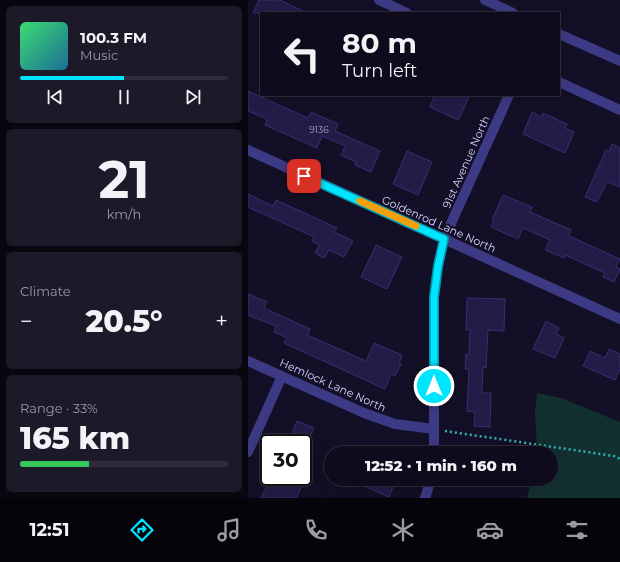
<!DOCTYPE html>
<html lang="en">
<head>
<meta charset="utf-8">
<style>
  body { margin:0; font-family:Montserrat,sans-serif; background:#1c1929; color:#f1f3f6; height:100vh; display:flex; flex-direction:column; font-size:15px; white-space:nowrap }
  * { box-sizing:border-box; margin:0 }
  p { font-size:13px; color:#9b9ba3 }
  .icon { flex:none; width:22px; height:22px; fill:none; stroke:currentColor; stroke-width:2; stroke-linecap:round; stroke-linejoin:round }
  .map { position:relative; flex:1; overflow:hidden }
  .side { display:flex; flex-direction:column; gap:6px; padding:6px; background:#08060f; width:248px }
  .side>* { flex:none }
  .hud { position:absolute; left:12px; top:12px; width:300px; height:84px; border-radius:0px; box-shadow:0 4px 16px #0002,0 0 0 1px #2e2b3b; background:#0e0b1c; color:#f1f3f6; overflow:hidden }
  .speed { position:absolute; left:12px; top:434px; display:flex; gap:8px; font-size:20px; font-weight:700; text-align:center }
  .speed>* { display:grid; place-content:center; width:52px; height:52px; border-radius:50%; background:#0e0b1c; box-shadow:0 4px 16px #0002,0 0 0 1px #2e2b3b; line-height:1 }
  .speed .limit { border:2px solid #111; border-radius:6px; background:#fff; color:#111 }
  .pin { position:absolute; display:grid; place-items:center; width:34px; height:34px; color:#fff; margin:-17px; border-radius:8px; box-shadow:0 2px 6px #0006 }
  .me { position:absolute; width:44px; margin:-22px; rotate:0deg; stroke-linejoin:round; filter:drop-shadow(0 0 3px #0008) }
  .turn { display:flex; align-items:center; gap:14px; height:84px; padding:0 16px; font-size:18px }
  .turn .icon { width:52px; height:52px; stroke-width:2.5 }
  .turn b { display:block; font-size:28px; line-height:34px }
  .big { font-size:30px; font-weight:800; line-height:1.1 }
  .side .card { flex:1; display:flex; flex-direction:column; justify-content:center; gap:6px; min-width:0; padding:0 14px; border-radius:6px; background:#1c1929 }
  .side .dial { align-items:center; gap:0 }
  .dial b { font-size:52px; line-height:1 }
  .song { display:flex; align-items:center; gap:12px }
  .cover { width:48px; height:48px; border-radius:6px; background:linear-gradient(135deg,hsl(140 70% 55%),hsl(200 70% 35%)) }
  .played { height:4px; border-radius:2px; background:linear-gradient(90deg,#00e5ff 50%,#2e2b3b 50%) }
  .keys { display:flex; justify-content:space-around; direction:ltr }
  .heat { display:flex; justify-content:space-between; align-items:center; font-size:22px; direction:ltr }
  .charge { height:6px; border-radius:3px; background:linear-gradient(90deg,#34c759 33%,#2e2b3b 0) }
  .trip { position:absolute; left:76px; top:446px; width:234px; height:40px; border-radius:20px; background:#0e0b1c; box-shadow:0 4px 16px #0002,0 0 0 1px #2e2b3b; font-weight:800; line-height:40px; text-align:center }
  .tab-bar { display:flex; height:64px; justify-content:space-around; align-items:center; background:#06040b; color:#9b9ba3 }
  .tab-bar .icon { width:28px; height:28px }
  .tab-bar .on { color:#00e5ff }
  .tab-bar b { font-size:18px; color:#f1f3f6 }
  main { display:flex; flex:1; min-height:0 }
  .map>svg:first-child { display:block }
  .green { fill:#12302f }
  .building { fill:#241b47; stroke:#3b2d73 }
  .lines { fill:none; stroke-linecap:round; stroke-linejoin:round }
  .path { stroke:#2fb8b0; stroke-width:2.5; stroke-dasharray:2 3; stroke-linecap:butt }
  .minor { stroke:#3d3a85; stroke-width:10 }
  .route-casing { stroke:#0095a6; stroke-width:10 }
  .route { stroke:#00e5ff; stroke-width:7 }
  .slow { stroke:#f59e0b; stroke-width:7 }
  .labels { text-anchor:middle; stroke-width:4; stroke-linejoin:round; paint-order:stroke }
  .number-label { font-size:9px; fill:#aca6d1 }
  .street-label { font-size:11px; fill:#d9d4ff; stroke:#130f26 }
</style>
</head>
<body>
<main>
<section class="side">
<div class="card">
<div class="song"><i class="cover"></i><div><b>100.3 FM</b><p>Music</p></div></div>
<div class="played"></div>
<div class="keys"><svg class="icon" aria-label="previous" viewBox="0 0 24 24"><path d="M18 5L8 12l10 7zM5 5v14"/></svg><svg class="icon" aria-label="pause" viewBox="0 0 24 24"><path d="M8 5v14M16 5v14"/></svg><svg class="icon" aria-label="next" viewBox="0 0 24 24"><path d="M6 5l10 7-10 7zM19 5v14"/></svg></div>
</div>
<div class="card dial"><b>21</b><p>km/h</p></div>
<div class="card"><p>Climate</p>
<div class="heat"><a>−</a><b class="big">20.5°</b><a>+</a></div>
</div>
<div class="card"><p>Range · 33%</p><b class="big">165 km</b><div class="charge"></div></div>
</section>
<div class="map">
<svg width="372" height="498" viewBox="0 0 372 498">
  <rect width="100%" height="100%" fill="#130f26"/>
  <path class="green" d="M289,393L313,398L372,422V498H279L284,479H303V453H289L287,411Z"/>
  <path class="building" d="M11,0H32L59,13H5Z
    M0,91L60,118L63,112L90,124L87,131L132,151L123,172L107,165L108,162L93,155L97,146L74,136L69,148L17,125L19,119L0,111Z
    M187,95H222L210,120L182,107Z
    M284,112L294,117L295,113L319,124L317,128L326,132L317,153L275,134Z
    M364,144L372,148V187L359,182L349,202L337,197L358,150L361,152Z
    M159,151L184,162L170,195L145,184Z
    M0,194L25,206L28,200L89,228L86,232L105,241L96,257L81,250L76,258L67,253L71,245L64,241L66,237L0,207Z
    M255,195L284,207L282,212L323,230L321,236L372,259L368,267L372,269L366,282L355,277L357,273L317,255L316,258L297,250L302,240L275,228L270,239L243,227L246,221L244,220Z
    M128,245L154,257L139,289L113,277Z
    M0,294L19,302L16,308L62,329L59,335L118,361L126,343L154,355L151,363L153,364L147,376L143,374L137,389L36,343L39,338L26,332L28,326L0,315Z
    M219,298L257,299L256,331L240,330L238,368L235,367L234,393H243L242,427L226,426L227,412L219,411L221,369H217L218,354H221L222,330H218Z
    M298,321L311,328L308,334L316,338L307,358L285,349Z
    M361,349L372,354V369L367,380L335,366L342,351L357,358Z
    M49,421L66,428L59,443H40Z
    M29,477H33L54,486L48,498H13L20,484L25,487Z
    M101,479H148L141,497Z"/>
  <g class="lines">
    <path class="path" d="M197,431L366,456L372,459"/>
    <path class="minor" d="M131,0L159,13
      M237,0L265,13
      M311,34L372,61
      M311,82L372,110
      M0,150L372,319
      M0,361L116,413L147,424L186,429
      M0,452L34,376
      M186,453V297L190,267L196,239L261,95
      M177,498L183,479"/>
  </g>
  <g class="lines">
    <defs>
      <path id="route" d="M56,176L196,239L190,266L186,297V386"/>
    </defs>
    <use href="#route" class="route-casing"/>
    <use href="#route" class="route"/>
    <path class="slow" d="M112,201L168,226"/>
  </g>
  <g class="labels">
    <g class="number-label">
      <text x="71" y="133">9136</text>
    </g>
    <g class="street-label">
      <text transform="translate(218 162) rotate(-66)" y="4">91st Avenue North</text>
      <text transform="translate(191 224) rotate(24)" y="4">Goldenrod Lane North</text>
      <text transform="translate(85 385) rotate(24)" y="4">Hemlock Lane North</text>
    </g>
  </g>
</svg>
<div class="speed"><div class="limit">30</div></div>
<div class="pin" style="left:56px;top:176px;background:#d93025"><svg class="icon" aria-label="arrive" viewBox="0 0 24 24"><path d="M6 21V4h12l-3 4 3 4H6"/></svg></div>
<svg class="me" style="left:186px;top:386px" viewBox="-20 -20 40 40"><circle r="17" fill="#00e5ff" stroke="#fff" stroke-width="3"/><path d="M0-11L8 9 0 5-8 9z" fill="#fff"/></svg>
<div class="trip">12:52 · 1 min · 160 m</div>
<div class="hud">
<div class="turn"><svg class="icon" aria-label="left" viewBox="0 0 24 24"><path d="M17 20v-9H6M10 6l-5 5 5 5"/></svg><div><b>80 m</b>Turn left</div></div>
</div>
</div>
</main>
<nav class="tab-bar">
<b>12:51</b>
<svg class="icon on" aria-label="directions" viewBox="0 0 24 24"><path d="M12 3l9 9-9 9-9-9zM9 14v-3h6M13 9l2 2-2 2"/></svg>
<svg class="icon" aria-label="music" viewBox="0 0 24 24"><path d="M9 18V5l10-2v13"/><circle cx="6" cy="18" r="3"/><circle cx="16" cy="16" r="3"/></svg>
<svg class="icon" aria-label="phone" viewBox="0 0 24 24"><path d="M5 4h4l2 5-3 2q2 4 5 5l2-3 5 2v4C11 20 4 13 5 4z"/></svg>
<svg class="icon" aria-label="climate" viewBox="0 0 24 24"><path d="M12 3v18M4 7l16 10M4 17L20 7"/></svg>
<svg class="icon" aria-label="car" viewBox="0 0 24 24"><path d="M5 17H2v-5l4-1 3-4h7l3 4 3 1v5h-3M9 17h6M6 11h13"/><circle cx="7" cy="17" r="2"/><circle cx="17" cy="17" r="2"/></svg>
<svg class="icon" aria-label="filters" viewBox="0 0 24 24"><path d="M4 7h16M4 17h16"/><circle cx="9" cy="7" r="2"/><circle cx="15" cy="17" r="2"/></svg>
</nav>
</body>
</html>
